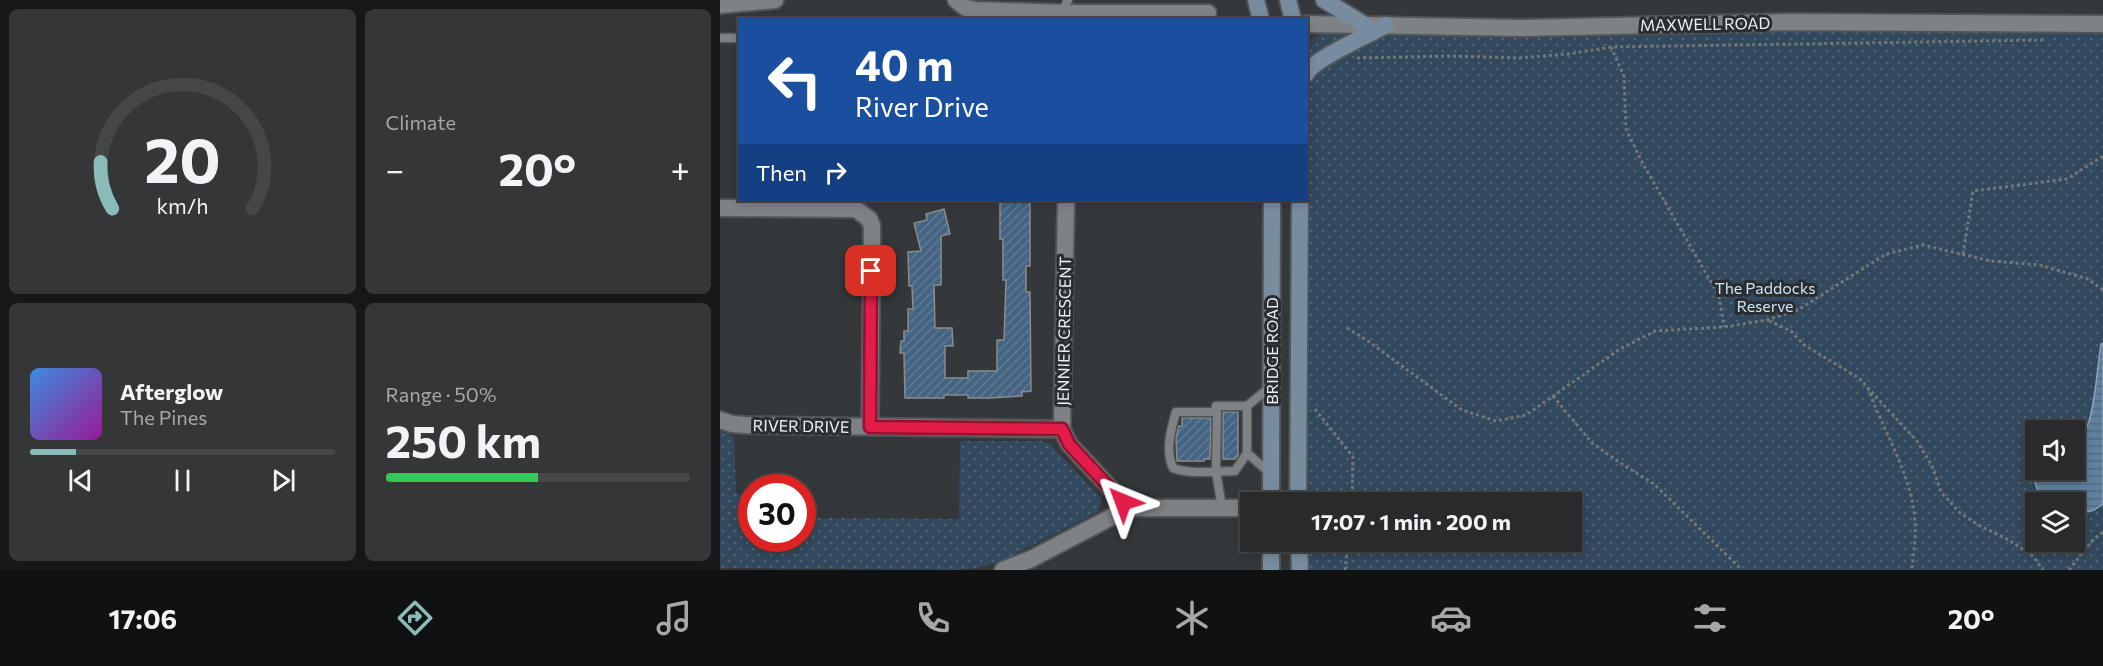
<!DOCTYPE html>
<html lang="en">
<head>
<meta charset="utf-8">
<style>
  body { margin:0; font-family:Commissioner,sans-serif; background:#343638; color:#f1f3f6; height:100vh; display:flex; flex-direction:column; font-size:22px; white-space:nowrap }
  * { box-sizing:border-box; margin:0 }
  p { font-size:20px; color:#a5a7a9 }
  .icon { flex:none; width:33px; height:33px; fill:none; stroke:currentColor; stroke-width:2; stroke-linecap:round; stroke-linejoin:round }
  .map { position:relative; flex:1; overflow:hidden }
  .details { display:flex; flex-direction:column; gap:9px; padding:9px; background:#161718; width:720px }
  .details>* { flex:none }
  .hud { position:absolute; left:18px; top:18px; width:570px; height:183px; border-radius:0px; box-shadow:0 3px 9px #0003,0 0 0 2px #444648; background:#1a4fa0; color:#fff; overflow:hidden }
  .tools { position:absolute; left:1305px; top:420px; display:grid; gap:12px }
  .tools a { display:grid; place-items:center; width:60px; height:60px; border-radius:0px; background:#282a2c; box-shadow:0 3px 9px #0003,0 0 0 2px #444648; font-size:30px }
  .speed { position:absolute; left:18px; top:474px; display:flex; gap:12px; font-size:30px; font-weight:700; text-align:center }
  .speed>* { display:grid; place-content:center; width:78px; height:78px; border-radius:50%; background:#282a2c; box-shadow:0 3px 9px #0003,0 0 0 2px #444648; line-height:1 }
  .speed .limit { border:9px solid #d22; background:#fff; color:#111 }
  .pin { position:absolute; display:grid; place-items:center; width:51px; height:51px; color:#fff; margin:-26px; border-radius:12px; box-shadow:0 3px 9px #0006 }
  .me { position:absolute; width:66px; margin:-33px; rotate:316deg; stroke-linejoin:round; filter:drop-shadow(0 0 4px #0008) }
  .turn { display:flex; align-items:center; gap:21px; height:126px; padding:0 18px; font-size:27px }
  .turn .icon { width:78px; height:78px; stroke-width:2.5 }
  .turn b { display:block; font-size:42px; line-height:51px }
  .then { display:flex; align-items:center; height:57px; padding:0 18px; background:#0003; gap:12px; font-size:22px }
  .big { font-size:45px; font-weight:700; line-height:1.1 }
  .details .tile { flex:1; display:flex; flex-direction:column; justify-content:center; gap:9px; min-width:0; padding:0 21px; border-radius:9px; background:#343638 }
  .details .dial { align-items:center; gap:0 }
  .dial svg { height:156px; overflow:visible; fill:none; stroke:#444648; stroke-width:7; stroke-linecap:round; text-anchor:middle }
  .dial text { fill:#f1f3f6; stroke:none }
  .song { display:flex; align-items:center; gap:18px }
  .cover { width:72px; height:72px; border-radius:9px; background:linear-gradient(135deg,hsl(210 70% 55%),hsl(300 70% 35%)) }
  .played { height:6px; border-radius:3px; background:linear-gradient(90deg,#8bbbb9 15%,#444648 15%) }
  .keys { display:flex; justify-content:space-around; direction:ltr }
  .heat { display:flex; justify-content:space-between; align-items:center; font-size:33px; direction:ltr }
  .charge { height:9px; border-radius:4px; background:linear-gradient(90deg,#34c759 50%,#444648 0) }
  .details .tiles { flex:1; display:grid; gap:9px; grid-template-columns:repeat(2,1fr) }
  .trip { position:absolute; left:520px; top:492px; width:342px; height:60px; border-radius:0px; background:#282a2c; box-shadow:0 3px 9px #0003,0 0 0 2px #444648; font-weight:700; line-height:60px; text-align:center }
  .tab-bar { display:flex; height:96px; justify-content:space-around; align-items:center; background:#101112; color:#a5a7a9 }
  .tab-bar .icon { width:42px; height:42px }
  .tab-bar .selected { color:#8bbbb9 }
  .tab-bar b { font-size:27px; color:#f1f3f6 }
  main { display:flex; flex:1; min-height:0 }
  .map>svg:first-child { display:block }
  .park { fill:url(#park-dots); fill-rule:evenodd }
  .water { fill:url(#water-rules); stroke:#89a1b8; stroke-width:1.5 }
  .building { fill:url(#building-hatch); stroke:#888c8f; stroke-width:1.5 }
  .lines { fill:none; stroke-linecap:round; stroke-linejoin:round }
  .service-casing { stroke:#525558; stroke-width:11 }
  .minor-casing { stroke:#525558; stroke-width:20 }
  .tertiary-casing { stroke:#525558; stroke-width:20 }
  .secondary-casing { stroke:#525558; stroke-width:20 }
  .path { stroke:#747779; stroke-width:3; stroke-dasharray:3 3; stroke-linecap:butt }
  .service { stroke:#7e8285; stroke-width:8 }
  .minor { stroke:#7e8285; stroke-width:16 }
  .tertiary { stroke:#7e8285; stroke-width:16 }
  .secondary { stroke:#778c9e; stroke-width:16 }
  .route-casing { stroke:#92132f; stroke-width:15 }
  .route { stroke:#e11d48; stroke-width:10 }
  .labels { text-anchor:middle; stroke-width:6; stroke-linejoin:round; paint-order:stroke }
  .street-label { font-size:16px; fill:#eceef0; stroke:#2b2e30 }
  .park-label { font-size:16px; fill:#cbe1f5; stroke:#2b2e30 }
</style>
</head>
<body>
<main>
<section class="details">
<div class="tiles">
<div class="tile dial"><svg viewBox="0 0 100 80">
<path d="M14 69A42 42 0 1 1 86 69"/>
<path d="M14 69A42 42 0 0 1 8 45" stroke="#8bbbb9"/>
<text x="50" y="56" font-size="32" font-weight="700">20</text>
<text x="50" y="72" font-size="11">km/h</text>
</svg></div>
<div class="tile"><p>Climate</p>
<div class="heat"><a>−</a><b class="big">20°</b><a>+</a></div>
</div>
<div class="tile">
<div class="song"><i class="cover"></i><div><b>Afterglow</b><p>The Pines</p></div></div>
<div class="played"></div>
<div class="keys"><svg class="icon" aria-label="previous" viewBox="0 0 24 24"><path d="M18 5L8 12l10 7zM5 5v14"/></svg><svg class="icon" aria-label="pause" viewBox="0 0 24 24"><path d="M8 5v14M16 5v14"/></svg><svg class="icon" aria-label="next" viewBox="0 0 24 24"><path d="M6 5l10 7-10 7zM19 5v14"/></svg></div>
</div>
<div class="tile"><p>Range · 50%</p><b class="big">250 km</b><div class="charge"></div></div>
</div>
</section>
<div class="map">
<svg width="1383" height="570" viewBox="0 0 1383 570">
  <defs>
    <pattern id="park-dots" width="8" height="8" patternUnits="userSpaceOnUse" patternTransform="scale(1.5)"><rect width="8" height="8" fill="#32485c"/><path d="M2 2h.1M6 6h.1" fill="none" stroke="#506374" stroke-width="1.8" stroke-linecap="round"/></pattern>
    <pattern id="water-rules" width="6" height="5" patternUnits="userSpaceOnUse" patternTransform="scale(1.5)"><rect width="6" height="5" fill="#5f80a0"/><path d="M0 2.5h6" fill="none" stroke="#55697d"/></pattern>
    <pattern id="building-hatch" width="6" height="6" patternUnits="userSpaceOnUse" patternTransform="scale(1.5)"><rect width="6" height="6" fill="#446482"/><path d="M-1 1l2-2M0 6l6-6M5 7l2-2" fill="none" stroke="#5f7a94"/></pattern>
  </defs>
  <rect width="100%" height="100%" fill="#35383a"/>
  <path class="park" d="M1383,25V570H580V542H852V502H580L586,200L587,45L595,37L615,28ZM1316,430H1354V470H1316ZM1316,502H1354V542H1316Z
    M0,430L14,437L16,493L31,498L32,538H82L83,513L98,518L239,519L240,441H321L330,444L381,498L379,511L288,558L263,567L238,570L0,568Z"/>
  <path class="water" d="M1383,343V504L1374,510L1355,515L1354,502H1327L1320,497L1306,456L1310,447L1315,440L1316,470H1354L1355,435C1358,433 1364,431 1366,428C1374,418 1378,361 1381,344Z"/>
  <path class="building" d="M280,200H310V266H306V292H310L311,391L302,392V396L269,398H248V395H224V398H185L184,353H180L181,341H184V331H188V309H193L192,286H189L188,252L201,251L194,223L207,220L206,214L224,209L230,234L221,236V285H214L215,328H232L233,346H225V378H248V371H277V340H284L286,280H283V239H280Z
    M503,412H518V455L515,459H503Z
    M462,418H491L490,459H484V461H457L456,438L459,426H462Z"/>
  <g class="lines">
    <defs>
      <path id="service" d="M342,12L348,0
        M0,38H20
        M527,406L550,387
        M497,412H456C451,429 445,451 453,468C471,475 496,471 515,471L527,453V406H496L497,412L496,471L502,508
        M527,453L551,474"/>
      <path id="minor" d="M236,0L246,8L255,10L346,13V20
        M346,13H488
        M346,200L342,429L349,444L409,508
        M0,208L136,209L149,219L152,226L150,427
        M0,420L12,424L25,425L342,429
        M283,570L311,559L409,508H531"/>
      <path id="tertiary" d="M0,5L55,0
        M586,24L801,28L1069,22L1383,24"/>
      <path id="secondary" d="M536,0L541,20
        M568,0L573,20
        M604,0L645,25
        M586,74C593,59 649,35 666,25
        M551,502L552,200
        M578,502L580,200
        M579,542L580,570
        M551,570V542"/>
    </defs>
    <use href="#service" class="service-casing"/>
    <use href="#minor" class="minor-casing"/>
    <use href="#tertiary" class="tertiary-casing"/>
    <use href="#secondary" class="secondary-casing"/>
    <path class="path" d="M891,47L904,76L906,129L923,164L999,296L1004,327
      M637,58L729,56L800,58L848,54L891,47L1325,40
      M1243,254L1253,191L1347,179L1383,156
      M1049,321L1071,331L1084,345L1139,378L1197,441L1212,466L1221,492L1239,512L1260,526L1287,539L1313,556L1323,570
      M627,328L648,341L742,410L776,421L806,415L900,349L935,331L1004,327L1047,320L1078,310L1166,254L1203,245L1271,261L1320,265L1368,279L1383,290
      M1148,388C1163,431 1194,478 1195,524C1196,539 1193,555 1192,570
      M833,396L872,443L902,464L934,484L1022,570
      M595,409L633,457L632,502
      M625,570L628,542
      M1349,570L1372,541L1383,532"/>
    <use href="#service" class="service"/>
    <use href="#minor" class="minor"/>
    <use href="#tertiary" class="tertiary"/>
    <use href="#secondary" class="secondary"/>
  </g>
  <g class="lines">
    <defs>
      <path id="route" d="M151,271L150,427L342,429L349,444L403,502"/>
    </defs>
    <use href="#route" class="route-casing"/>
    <use href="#route" class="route"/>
  </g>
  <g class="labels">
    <g class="street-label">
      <text transform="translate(985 24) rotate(-1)" y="6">MAXWELL ROAD</text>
      <text transform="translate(344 331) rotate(-89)" y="6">JENNIER CRESCENT</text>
      <text transform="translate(552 351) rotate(-90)" y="6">BRIDGE ROAD</text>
      <text transform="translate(81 426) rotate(1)" y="6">RIVER DRIVE</text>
    </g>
    <g class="park-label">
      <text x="1045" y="294">The Paddocks<tspan x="1045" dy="18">Reserve</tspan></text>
    </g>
  </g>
</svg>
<div class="tools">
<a><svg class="icon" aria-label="sound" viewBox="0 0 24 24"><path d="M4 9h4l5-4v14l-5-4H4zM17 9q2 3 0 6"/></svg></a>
<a><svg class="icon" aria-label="layers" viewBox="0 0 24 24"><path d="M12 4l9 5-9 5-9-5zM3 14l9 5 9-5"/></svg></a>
</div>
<div class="speed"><div class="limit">30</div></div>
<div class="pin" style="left:151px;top:271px;background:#d93025"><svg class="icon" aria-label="arrive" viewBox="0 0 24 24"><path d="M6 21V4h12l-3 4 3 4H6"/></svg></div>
<svg class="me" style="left:403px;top:502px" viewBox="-20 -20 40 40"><path d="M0-17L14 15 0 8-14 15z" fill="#e11d48" stroke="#fff" stroke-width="4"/></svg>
<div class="trip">17:07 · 1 min · 200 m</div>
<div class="hud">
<div class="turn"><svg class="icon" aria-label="left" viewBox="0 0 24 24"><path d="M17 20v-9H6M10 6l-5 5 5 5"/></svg><div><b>40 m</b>River Drive</div></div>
<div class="then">Then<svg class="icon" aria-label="right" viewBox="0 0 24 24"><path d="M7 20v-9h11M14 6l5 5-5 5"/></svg></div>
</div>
</div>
</main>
<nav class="tab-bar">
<b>17:06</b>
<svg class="icon selected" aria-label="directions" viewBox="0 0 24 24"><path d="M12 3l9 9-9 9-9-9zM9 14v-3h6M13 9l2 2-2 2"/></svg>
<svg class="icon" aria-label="music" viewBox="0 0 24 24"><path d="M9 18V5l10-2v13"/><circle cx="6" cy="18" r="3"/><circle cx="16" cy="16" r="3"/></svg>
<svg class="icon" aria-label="phone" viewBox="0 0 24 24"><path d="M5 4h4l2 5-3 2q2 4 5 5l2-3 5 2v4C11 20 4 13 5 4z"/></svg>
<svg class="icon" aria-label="climate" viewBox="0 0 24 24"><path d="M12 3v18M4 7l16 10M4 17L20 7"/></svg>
<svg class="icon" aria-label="car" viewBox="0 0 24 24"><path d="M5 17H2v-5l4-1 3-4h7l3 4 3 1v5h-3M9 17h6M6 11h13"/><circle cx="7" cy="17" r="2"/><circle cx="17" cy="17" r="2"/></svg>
<svg class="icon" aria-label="filters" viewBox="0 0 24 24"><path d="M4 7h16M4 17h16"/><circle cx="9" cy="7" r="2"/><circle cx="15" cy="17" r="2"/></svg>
<b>20°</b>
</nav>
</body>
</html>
